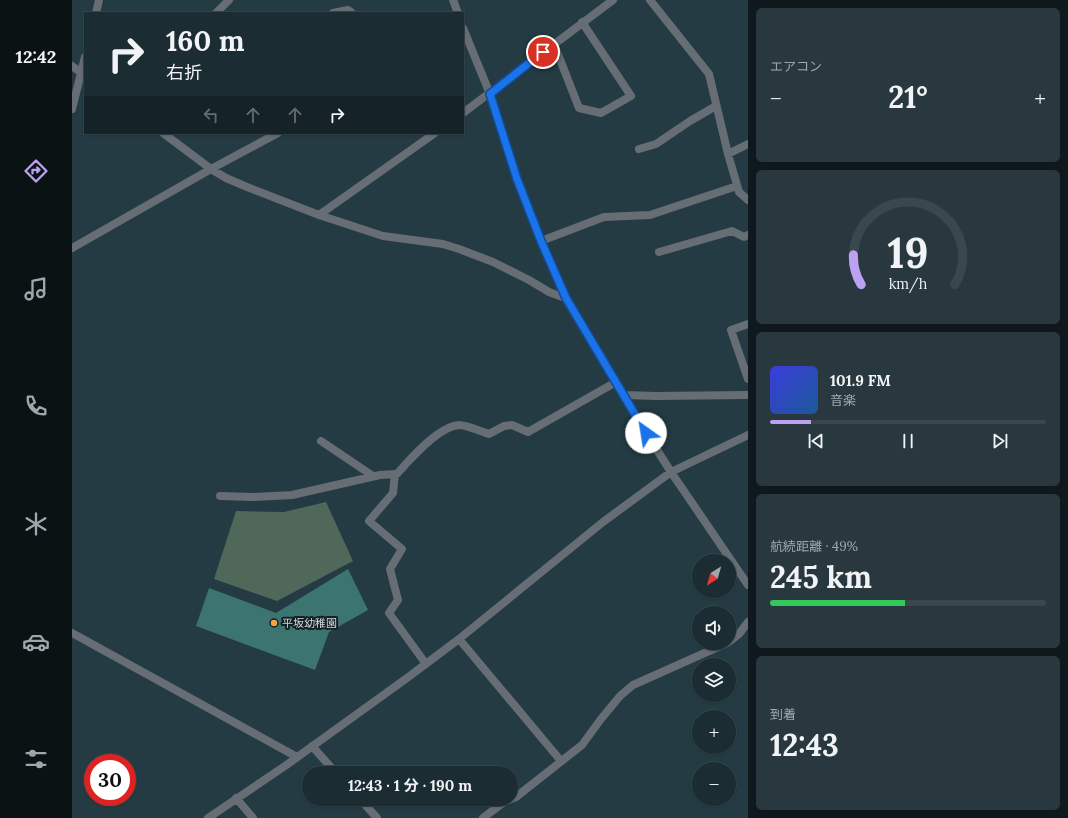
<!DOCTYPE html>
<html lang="ja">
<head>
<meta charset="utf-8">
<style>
  body { margin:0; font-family:Lora,"Noto Sans JP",serif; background:#28383e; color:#f1f3f6; height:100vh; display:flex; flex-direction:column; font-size:15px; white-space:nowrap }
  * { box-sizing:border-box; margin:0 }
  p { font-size:13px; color:#a0a7ac }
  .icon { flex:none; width:22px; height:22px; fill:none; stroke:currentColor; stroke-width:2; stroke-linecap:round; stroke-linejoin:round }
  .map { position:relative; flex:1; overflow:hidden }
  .sheet { display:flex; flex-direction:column; gap:8px; padding:8px; background:#0f181c; width:320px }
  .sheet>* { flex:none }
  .guide { position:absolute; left:12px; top:12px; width:380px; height:122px; border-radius:0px; box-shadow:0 1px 3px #0004,0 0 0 1px #39484d; background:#1b2c32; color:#f1f3f6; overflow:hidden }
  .needle { width:26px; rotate:217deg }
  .fabs { position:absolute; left:620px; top:554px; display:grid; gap:8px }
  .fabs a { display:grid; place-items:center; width:44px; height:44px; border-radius:50%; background:#1b2c32; box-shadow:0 1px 3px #0004,0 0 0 1px #39484d; font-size:20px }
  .speed { position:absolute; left:12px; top:754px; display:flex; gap:8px; font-size:20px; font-weight:700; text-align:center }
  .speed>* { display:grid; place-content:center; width:52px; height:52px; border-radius:50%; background:#1b2c32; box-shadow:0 1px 3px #0004,0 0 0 1px #39484d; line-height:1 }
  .speed .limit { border:6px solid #d22; background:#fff; color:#111 }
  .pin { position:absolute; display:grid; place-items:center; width:34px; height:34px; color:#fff; margin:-17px; border:2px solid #fff; border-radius:50%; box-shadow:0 1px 4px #0007 }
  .me { position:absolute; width:44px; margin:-22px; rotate:328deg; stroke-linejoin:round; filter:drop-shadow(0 0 3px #0008) }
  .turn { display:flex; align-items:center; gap:14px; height:84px; padding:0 16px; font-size:18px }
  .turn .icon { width:52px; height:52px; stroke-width:2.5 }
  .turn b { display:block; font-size:28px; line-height:34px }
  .lanes { display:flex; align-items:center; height:38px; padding:0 16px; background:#0003; justify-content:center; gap:20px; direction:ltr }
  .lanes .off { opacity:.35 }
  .big { font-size:30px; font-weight:700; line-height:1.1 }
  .sheet .tile { flex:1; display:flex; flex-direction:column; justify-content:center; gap:6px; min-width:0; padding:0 14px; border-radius:6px; background:#28383e }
  .sheet .dial { align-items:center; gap:0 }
  .dial svg { height:104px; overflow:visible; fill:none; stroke:#39484d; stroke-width:7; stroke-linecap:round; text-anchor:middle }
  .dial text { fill:#f1f3f6; stroke:none }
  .song { display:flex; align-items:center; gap:12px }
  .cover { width:48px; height:48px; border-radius:6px; background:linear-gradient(135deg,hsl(240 70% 55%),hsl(210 70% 35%)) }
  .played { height:4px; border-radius:2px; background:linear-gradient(90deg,#bca0f2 15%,#39484d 15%) }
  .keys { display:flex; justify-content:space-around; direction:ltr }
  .heat { display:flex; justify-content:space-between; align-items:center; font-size:22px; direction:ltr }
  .charge { height:6px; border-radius:3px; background:linear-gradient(90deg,#34c759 49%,#39484d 0) }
  .trip { position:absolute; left:230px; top:766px; width:216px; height:40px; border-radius:20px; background:#1b2c32; box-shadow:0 1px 3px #0004,0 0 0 1px #39484d; font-weight:700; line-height:40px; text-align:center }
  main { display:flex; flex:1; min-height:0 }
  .menu { display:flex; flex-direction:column; width:72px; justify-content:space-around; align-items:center; background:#0b1214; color:#a0a7ac }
  .menu .icon { width:28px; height:28px }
  .menu .current { color:#bca0f2 }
  .menu b { font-size:18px; color:#f1f3f6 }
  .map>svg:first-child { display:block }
  .green { fill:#4f6859 }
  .building { fill:#3c7470 }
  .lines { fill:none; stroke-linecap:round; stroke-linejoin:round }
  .minor { stroke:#666d75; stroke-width:8 }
  .route-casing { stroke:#114b97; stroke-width:10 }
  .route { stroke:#1a73e8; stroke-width:7 }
  .poi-dot { fill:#f6a247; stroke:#162024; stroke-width:1.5 }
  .labels { text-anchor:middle; stroke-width:4; stroke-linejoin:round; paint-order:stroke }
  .poi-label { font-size:11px; fill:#cbd9dd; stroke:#162024; text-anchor:start }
</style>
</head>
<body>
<main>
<nav class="menu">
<b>12:42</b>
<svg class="icon current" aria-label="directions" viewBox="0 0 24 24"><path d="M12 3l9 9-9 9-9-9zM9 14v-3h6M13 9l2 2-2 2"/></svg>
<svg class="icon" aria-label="music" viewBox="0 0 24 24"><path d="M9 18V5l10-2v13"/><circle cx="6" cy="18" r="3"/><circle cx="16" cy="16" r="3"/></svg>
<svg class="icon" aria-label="phone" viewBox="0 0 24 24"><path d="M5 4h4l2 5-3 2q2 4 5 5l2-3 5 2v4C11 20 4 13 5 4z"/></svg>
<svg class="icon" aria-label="climate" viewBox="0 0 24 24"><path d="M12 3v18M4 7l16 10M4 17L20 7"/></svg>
<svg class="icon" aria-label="car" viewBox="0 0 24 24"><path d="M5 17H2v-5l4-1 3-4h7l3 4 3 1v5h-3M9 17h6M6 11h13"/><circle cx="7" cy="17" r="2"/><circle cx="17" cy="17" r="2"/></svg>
<svg class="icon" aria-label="filters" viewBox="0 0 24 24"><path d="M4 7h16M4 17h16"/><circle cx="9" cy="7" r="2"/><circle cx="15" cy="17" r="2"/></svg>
</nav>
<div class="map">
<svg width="676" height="818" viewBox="0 0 676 818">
  <rect width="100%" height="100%" fill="#243b43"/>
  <path class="green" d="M254,502L281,561L205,601L142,579L164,511L212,512Z"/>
  <path class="building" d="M276,569L296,610L257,632L243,670L124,626L137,588L204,613Z"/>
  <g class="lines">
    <path class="minor" d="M381,0L386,13
      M578,0L637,74L656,154L667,192L676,200
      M24,13L27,0
      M144,13L157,0
      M261,13L276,10L280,13
      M391,28L418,94L445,179L469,241L493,298L566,420L599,472L676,585
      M482,44L507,108L529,113L559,96L510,22
      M0,66L12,75
      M0,109L13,57
      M391,113L541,0
      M91,133L139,169L154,178L175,187L247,215L311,236L371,244L387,249L421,262L457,280L477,292L493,298
      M567,149L584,144L618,121L644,106
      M656,154L676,144
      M247,215L363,133
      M469,241L532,217L578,215L665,186
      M0,248L139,169L206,133
      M587,252L660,231L672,237L676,235
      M676,324L659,330L676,379
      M552,395L584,396L676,395
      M249,441L301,476
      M323,474L321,493L297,521L330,549L318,569L326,600L317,613L354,664
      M148,496L180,497L220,495L308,475L325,474C338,459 367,426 387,425C395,425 410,432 417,434L432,426L440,425L456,432L544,382
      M0,633L225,757
      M387,639L489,761
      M657,642L667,634L676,622
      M240,746L264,773
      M164,798L181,818
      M288,799L305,818
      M439,799L444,797L510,745L529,719L548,696L561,685L655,643
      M136,818L213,766L335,678L387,639L531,522L599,472L676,435
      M411,818L432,802L439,799"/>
  </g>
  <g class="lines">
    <defs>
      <path id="route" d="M471,52L418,94L445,179L469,241L494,298L574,433"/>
    </defs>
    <use href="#route" class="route-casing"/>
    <use href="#route" class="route"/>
  </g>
  <circle class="poi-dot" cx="202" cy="623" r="4"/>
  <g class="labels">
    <g class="poi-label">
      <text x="210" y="627">平坂幼稚園</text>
    </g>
  </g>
</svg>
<div class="fabs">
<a><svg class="needle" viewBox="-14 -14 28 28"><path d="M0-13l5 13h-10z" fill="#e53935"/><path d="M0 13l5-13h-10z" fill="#a0a7ac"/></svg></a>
<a><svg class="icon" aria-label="sound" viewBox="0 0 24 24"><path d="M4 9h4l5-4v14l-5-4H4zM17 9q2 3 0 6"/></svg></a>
<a><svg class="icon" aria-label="layers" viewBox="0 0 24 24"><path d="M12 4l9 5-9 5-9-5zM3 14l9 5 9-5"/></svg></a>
<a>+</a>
<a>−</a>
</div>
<div class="speed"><div class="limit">30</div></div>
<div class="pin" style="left:471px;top:52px;background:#d93025"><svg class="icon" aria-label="arrive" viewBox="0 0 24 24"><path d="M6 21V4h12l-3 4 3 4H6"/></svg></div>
<svg class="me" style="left:574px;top:433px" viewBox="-20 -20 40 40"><circle r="19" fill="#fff"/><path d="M0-13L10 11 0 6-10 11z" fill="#1a73e8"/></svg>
<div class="trip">12:43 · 1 分 · 190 m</div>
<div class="guide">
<div class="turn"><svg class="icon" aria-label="right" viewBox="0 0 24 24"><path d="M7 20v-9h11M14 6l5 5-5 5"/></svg><div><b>160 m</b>右折</div></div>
<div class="lanes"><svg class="icon off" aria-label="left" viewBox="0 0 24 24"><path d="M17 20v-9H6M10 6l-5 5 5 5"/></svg><svg class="icon off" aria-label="ahead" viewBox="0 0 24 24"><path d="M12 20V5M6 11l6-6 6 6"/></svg><svg class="icon off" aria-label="ahead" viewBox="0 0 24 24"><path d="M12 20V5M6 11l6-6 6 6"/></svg><svg class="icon" aria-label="right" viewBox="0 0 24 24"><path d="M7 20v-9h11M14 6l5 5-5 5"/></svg></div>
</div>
</div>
<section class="sheet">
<div class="tile"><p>エアコン</p>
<div class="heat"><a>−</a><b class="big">21°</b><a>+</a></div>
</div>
<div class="tile dial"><svg viewBox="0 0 100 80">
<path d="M14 69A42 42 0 1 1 86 69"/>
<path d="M14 69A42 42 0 0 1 8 46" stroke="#bca0f2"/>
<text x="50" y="56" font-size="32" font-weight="700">19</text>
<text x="50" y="72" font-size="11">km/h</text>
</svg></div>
<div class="tile">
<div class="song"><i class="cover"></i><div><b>101.9 FM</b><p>音楽</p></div></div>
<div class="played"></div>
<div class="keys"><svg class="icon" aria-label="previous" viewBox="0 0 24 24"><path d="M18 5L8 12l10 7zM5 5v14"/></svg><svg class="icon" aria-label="pause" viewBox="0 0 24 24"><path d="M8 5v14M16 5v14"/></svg><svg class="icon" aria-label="next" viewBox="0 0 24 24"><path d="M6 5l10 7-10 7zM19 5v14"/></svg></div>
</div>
<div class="tile"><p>航続距離 · 49%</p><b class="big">245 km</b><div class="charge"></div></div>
<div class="tile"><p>到着</p><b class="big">12:43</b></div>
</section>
</main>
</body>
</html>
